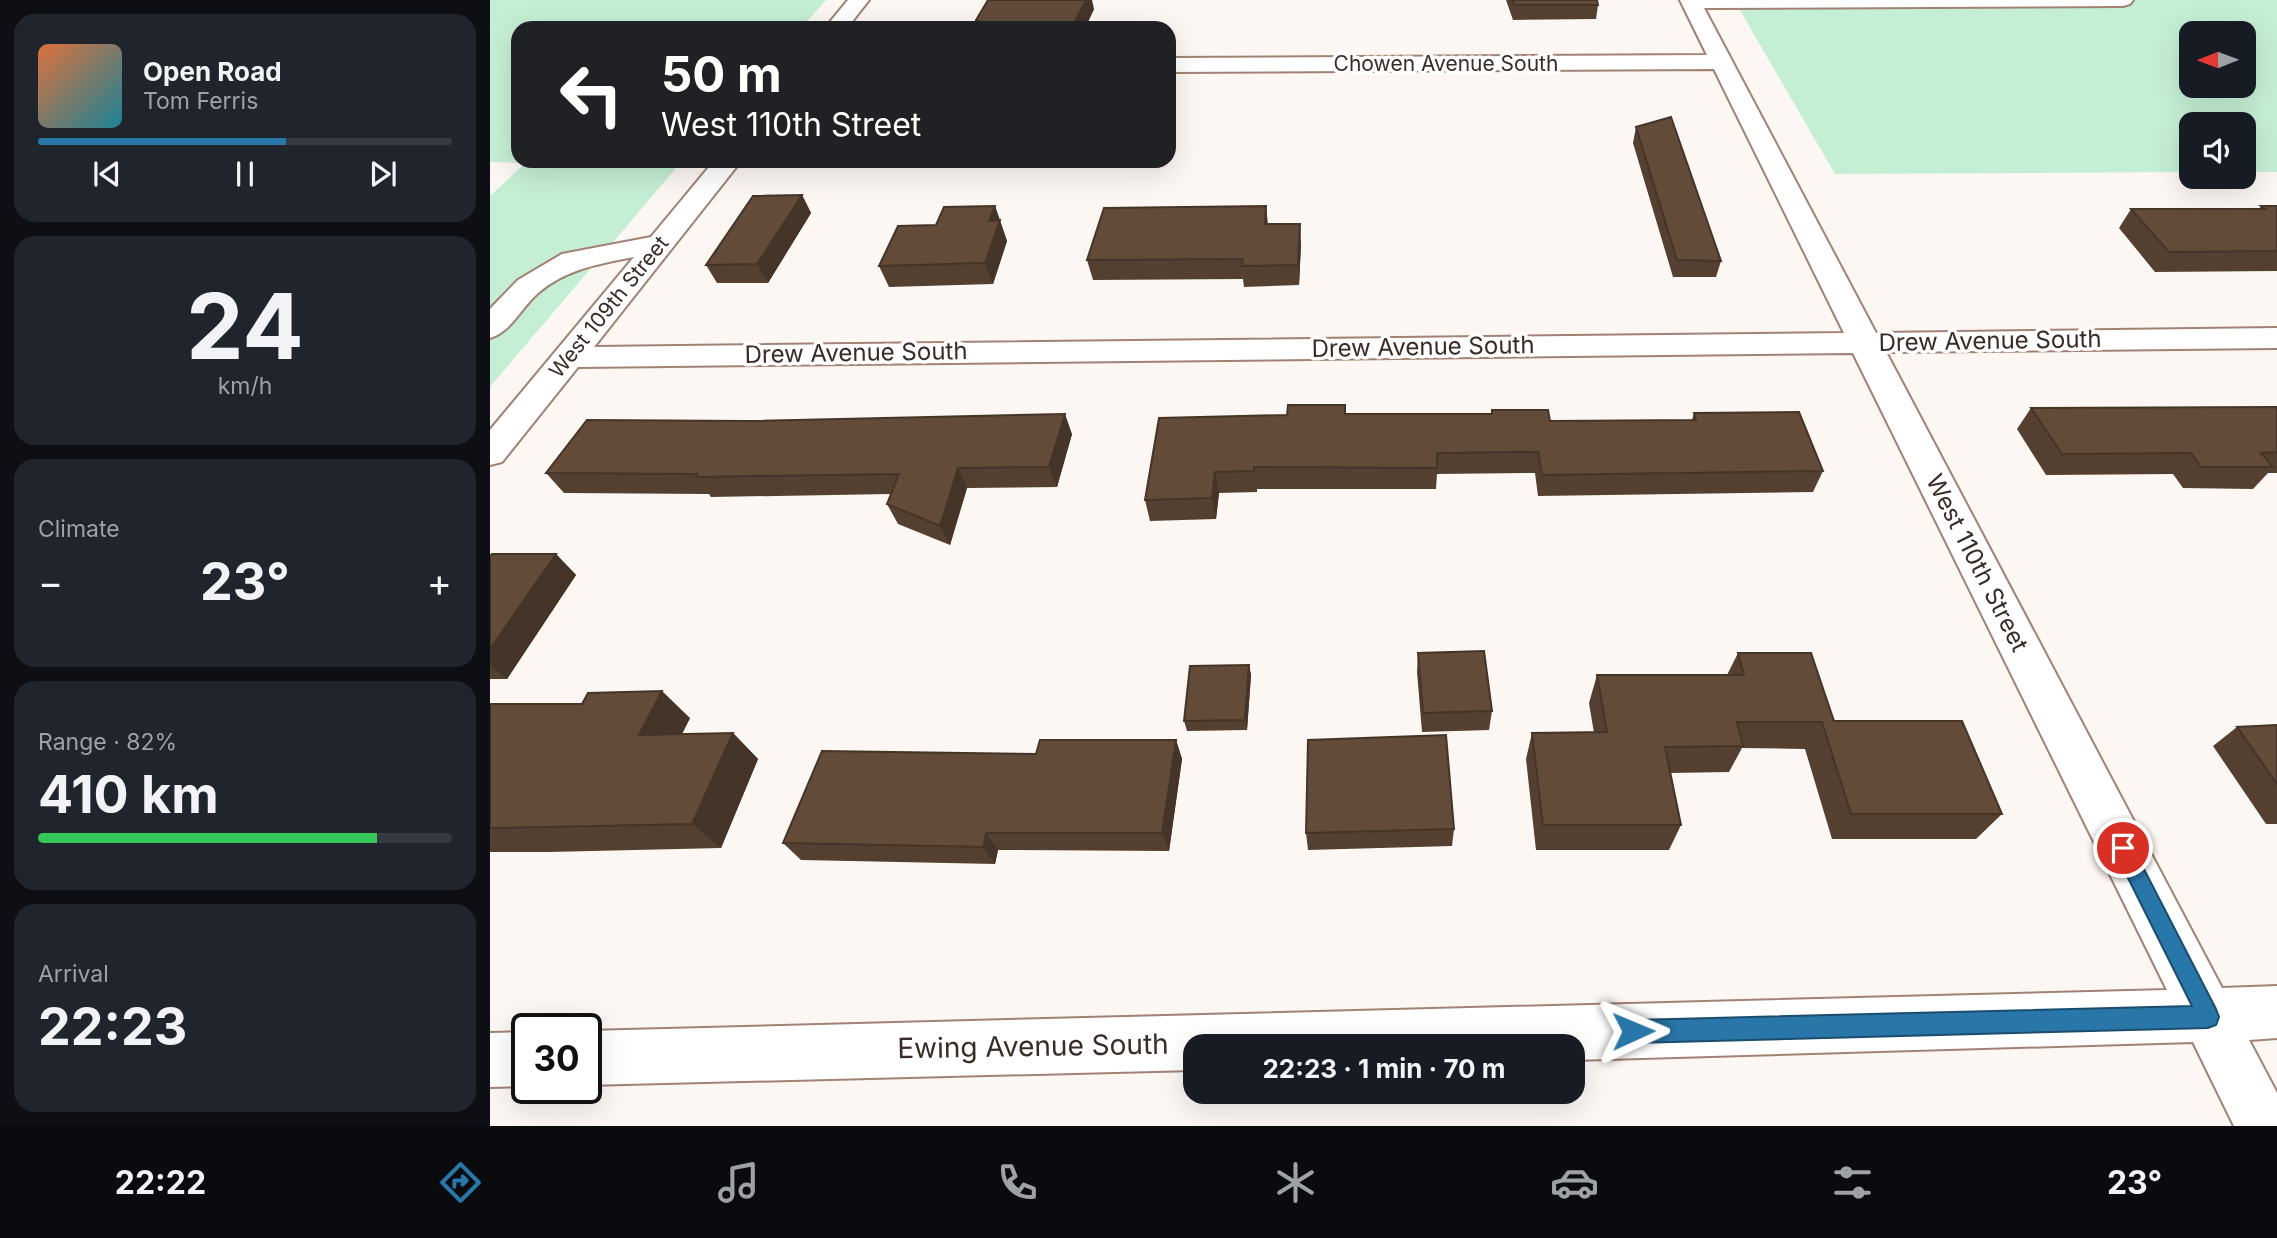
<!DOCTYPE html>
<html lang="en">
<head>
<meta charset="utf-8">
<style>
  body { margin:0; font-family:Inter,sans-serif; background:#20242c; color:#f1f3f6; height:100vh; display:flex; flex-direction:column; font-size:26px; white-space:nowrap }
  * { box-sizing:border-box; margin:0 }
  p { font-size:23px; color:#9ea1a6 }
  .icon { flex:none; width:38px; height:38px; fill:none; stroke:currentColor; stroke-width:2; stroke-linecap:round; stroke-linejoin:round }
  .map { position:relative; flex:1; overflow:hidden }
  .details { display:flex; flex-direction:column; gap:14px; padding:14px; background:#0d0f14; width:490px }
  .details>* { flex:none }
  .hud { position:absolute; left:21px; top:21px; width:665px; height:147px; border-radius:21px; box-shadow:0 7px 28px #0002; background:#202124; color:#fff; overflow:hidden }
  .needle { width:46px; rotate:269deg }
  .fabs { position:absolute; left:1689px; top:21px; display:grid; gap:14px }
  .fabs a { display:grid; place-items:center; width:77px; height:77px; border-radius:14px; background:#171b24; box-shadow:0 7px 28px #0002; font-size:35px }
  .speed { position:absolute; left:21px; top:1013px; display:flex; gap:14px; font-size:35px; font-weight:700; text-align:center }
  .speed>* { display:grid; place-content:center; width:91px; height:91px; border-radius:50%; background:#171b24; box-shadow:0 7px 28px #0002; line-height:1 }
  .speed .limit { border:4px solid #111; border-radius:10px; background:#fff; color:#111 }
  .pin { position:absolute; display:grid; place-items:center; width:60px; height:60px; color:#fff; margin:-30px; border:4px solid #fff; border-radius:50%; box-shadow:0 2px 7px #0007 }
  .me { position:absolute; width:77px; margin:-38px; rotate:89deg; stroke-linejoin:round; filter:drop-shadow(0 0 5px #0008) }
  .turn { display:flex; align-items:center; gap:24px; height:147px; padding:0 35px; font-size:32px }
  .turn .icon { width:91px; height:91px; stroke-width:2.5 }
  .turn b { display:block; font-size:49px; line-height:60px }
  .big { font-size:52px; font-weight:700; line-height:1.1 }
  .details .tile { flex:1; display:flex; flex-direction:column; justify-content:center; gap:10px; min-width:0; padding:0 24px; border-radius:21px; background:#20242c }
  .details .dial { align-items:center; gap:0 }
  .dial b { font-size:91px; line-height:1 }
  .song { display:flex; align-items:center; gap:21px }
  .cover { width:84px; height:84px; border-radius:10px; background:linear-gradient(135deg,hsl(20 70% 55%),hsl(190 70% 35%)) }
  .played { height:7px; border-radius:4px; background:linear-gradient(90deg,#2977a9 60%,#363941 60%) }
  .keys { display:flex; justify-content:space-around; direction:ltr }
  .heat { display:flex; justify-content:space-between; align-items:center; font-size:38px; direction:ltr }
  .charge { height:10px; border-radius:5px; background:linear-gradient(90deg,#34c759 82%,#363941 0) }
  .trip { position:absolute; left:693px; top:1034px; width:402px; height:70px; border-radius:21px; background:#171b24; box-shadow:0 7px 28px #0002; font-weight:700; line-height:70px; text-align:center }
  .tabs { display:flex; height:112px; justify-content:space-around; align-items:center; background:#090b0e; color:#9ea1a6 }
  .tabs .icon { width:49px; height:49px }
  .tabs .active { color:#2977a9 }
  .tabs b { font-size:32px; color:#f1f3f6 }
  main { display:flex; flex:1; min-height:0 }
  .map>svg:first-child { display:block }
  .green { fill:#c5efd4; fill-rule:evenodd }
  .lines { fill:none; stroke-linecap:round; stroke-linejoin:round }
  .minor-casing { stroke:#a18274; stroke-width:4 }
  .minor { fill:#fff; fill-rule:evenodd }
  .wall { fill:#544031 }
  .shaded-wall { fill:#453428 }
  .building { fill:#624b39; stroke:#453428; stroke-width:2 }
  .route { fill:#2977a9; stroke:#1b4d6e; stroke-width:2 }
  .labels { text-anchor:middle; stroke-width:7; stroke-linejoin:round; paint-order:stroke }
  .far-street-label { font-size:21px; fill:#392c26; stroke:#fff }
  .street-label { font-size:24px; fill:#392c26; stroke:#fff }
  .near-street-label { font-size:28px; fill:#392c26; stroke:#fff }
</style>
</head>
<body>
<main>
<section class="details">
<div class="tile">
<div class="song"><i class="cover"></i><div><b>Open Road</b><p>Tom Ferris</p></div></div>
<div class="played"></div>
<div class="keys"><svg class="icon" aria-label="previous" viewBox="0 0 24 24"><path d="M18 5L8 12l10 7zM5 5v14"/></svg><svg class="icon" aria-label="pause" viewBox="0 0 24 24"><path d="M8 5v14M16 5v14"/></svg><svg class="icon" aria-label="next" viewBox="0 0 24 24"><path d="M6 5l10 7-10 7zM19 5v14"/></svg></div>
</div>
<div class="tile dial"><b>24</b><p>km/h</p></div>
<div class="tile"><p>Climate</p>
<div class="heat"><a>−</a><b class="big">23°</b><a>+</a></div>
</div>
<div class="tile"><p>Range · 82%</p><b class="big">410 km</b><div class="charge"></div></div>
<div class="tile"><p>Arrival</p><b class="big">22:23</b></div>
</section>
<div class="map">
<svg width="1787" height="1126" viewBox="0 0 1787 1126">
  <rect width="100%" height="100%" fill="#fdf7f3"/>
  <path class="green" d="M0,0H336L311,28H28V161H192L0,387V196L35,163L0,162Z
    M1244,0H1787V172H1754V124H1701V172L1345,174ZM1701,33H1754V86H1701Z"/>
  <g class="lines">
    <defs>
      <path id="minor" d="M358,0H379L357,28H335Z
        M1190,0H1643L1640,4L1633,6L1214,8L1386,333L1787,328V348L1396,352L1732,988L1787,986V1038L1759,1040L1787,1093V1126H1744L1703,1042L1083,1060V1046H705V1070L96,1085V1031L1677,990L1363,353L88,367L12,462L0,465V430L144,257C109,264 75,269 47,294C31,308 21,332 0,338V309L28,280L72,254L161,237L224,161H251L104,347L1354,333L1224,69L679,72V58L1217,55Z
        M37,1032V1086L0,1087V1033Z"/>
    </defs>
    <use href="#minor" class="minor-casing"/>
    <use href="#minor" class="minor"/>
  </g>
  <path class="wall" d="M1016,0H1107L1108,5L1106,19L1023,20Z
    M604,9L595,28H488L486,20Z
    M1146,127L1231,261L1226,277H1183L1143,143Z
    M312,195L321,213L278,283H227L216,265Z
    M505,206L517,241L503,284L399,287L389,266L446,225Z
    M1771,206H1787V271L1665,272L1629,228L1641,209H1769Z
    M778,224L811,244L809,285L754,287L753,279L603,280L597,260Z
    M1787,407V473H1778L1763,489L1693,488L1683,474L1556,475L1527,429L1541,408Z
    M1002,410L1060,421L1202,420L1204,413L1333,471L1323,492L1048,496L1045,473L947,474L946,489H767V492L729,493L726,519L660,521L655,500L855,414H1001Z
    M582,434L567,487L477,488L460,545L408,524L397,504L401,494L221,497L219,494L74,493L56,473Z
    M66,554L86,575L17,679H0V556Z
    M928,653L1002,711L999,730L932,732L927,672Z
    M1248,653L1344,721L1512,814L1486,839H1342L1315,749L1252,748L1239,772L1180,773L1191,825L1179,850H1046L1036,759L1042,733H1104L1099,703L1107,675H1237Z
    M759,665L761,675L757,730L697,731L694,721Z
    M0,704L200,718L192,734L243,733L268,759L231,848L58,852H0Z
    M1787,725V824H1776L1723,746L1747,727Z
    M686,740L692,759L679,851L508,850L505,864L311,860L293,843Z
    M964,829L962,846L818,850L816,833Z"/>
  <path class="shaded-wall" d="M596,0H602L604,9L595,28H582Z
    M312,195L321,213L278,283L267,264Z
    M505,206L517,241L503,284L495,263L499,221Z
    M776,206L778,225L775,224Z
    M810,224L811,244L809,285L808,265Z
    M575,414L582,434L567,487L559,467Z
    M468,468L477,488L460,545L450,526Z
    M725,472L729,493L726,519L722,498Z
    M66,554L86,575L17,679L0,665V649Z
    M759,665L761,675L757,730L755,720Z
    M172,691L200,718L178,761L149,735Z
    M243,733L268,759L231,848L202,824Z
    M686,740L692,759L679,851L672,833Z
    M496,833L508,850L505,864L493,847Z"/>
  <path class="building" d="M498,0H596L582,28H501L486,20Z
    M1022,0H1107L1108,5H1024Z
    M1181,117L1231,261L1187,260L1146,127Z
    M312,195L267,264L216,265L263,196Z
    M505,206L499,221L510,220L495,263L389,266L408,226L446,225L454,207Z
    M776,206L775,224H810L808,265L752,266L753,259L597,260L614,208Z
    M1771,206H1787V251L1679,252L1641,209H1775Z
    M798,405H855V414H1002V410H1058L1060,421L1206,420L1204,413L1309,412L1333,471L1052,475L1048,452L947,453V468L764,467V471L725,472L722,498L655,500L669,418L797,415Z
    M1787,407V452L1771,453L1783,467H1711L1701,453L1572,454L1541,408Z
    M575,414L559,467L468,468L450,526L397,504L409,474L206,477L207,474L56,473L97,420L257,421Z
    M2,554H66L0,649V556Z
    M994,651L1002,711L933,713L928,653Z
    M1248,653H1321L1344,721H1472L1512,814H1361L1332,722H1247L1253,746L1175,747L1191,825H1053L1042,733L1117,732L1107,675H1254Z
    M759,665L755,720L694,721L700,666Z
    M172,691L149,735L243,733L202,824L0,828V704H92L98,693Z
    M1787,725V784L1747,727Z
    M956,735L964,829L816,833L818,740Z
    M550,740H686L672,833H496L493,847L293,843L332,751L546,754Z"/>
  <path class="route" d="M1633,839L1640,842L1726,1009L1729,1017L1726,1025L1718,1028L1143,1043L1136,1039L1132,1031L1136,1024L1143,1020L1702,1006L1623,848L1626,842Z"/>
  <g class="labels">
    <g class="far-street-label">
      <text x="956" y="71">Chowen Avenue South</text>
      <text transform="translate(119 307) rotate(-51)" y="7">West 109th Street</text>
    </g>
    <g class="street-label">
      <text transform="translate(1500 341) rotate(-1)" y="8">Drew Avenue South</text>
      <text transform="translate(933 347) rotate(-1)" y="8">Drew Avenue South</text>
      <text transform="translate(366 353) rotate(-1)" y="8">Drew Avenue South</text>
      <text transform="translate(1487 563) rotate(63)" y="8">West 110th Street</text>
    </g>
    <g class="near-street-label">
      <text transform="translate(543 1046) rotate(-1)" y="10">Ewing Avenue South</text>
    </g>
  </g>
</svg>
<div class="fabs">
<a><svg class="needle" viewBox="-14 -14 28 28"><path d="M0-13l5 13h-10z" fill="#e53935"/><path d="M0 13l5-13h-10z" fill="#9ea1a6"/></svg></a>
<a><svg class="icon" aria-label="sound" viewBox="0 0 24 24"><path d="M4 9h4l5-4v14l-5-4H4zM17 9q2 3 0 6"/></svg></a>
</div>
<div class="speed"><div class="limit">30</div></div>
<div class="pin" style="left:1633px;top:848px;background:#d93025"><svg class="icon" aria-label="arrive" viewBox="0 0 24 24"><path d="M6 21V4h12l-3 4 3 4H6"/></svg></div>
<svg class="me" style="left:1143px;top:1031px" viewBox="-20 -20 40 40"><path d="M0-17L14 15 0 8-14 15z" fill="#2977a9" stroke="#fff" stroke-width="4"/></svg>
<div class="trip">22:23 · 1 min · 70 m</div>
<div class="hud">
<div class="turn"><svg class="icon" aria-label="left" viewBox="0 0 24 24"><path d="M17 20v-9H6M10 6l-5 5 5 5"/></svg><div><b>50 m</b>West 110th Street</div></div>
</div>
</div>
</main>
<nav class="tabs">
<b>22:22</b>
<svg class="icon active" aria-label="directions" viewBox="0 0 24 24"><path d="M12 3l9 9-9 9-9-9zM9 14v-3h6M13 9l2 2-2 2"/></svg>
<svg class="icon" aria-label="music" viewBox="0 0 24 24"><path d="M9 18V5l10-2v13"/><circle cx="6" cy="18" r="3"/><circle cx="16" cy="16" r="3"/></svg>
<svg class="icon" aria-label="phone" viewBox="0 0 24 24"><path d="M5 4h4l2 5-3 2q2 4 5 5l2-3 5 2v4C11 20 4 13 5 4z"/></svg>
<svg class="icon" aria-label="climate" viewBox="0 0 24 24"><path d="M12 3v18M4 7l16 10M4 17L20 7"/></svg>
<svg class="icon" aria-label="car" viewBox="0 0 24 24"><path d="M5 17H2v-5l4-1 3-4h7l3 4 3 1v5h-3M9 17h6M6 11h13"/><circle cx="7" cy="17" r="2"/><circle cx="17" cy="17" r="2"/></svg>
<svg class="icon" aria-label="filters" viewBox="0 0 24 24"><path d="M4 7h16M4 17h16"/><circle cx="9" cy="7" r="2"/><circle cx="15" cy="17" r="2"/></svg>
<b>23°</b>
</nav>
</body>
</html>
